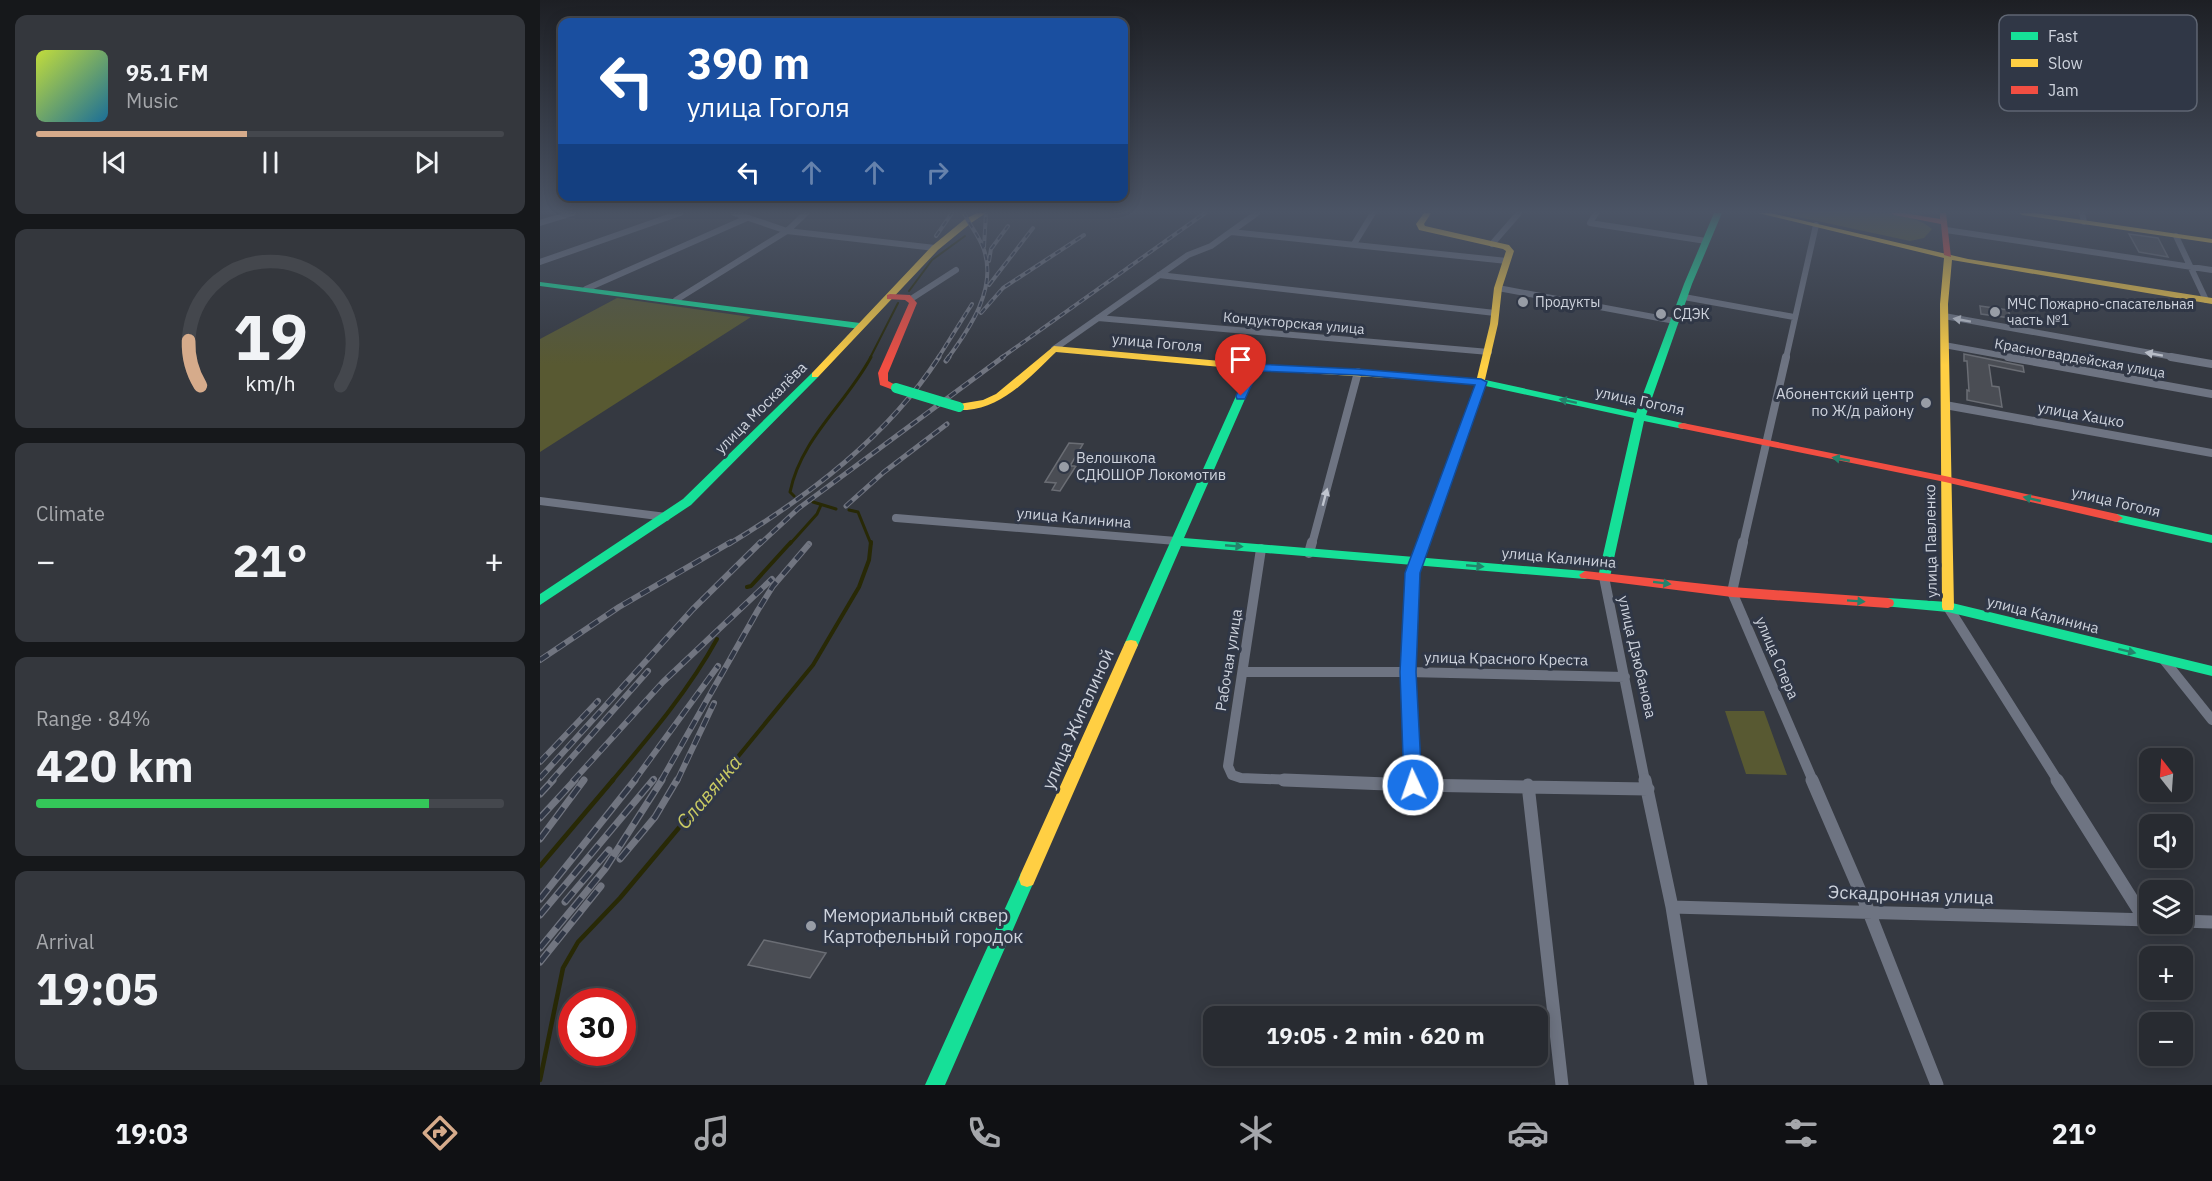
<!DOCTYPE html>
<html lang="en">
<head>
<meta charset="utf-8">
<style>
  body { margin:0; font-family:"IBM Plex Sans",sans-serif; background:#34373d; color:#f1f3f6; height:100vh; display:flex; flex-direction:column; font-size:22px; white-space:nowrap }
  * { box-sizing:border-box; margin:0 }
  p { font-size:20px; color:#a5a7ab }
  .icon { flex:none; width:33px; height:33px; fill:none; stroke:currentColor; stroke-width:2; stroke-linecap:round; stroke-linejoin:round }
  .map { position:relative; flex:1; overflow:hidden }
  .panel { display:flex; flex-direction:column; gap:15px; padding:15px; background:#16181b; width:540px }
  .panel>* { flex:none }
  .banner { position:absolute; left:18px; top:18px; width:570px; height:183px; border-radius:12px; box-shadow:0 3px 15px #0003,0 0 0 2px #44474d; background:#1a4fa0; color:#fff; overflow:hidden }
  .needle { width:39px; rotate:343deg }
  .buttons { position:absolute; left:1599px; top:748px; display:grid; gap:12px }
  .buttons a { display:grid; place-items:center; width:54px; height:54px; border-radius:12px; background:#282b31; box-shadow:0 3px 15px #0003,0 0 0 2px #44474d; font-size:30px }
  .speed { position:absolute; left:18px; top:988px; display:flex; gap:12px; font-size:30px; font-weight:700; text-align:center }
  .speed>* { display:grid; place-content:center; width:78px; height:78px; border-radius:50%; background:#282b31; box-shadow:0 3px 15px #0003,0 0 0 2px #44474d; line-height:1 }
  .speed .limit { border:9px solid #d22; background:#fff; color:#111 }
  .pin { position:absolute; display:grid; place-items:center; width:51px; height:51px; color:#fff; margin:-62px -26px; border-radius:50% 50% 50% 0; rotate:-45deg; box-shadow:0 0 6px #0007 }
  .pin .icon { rotate:45deg }
  .me { position:absolute; width:66px; margin:-33px; rotate:357deg; stroke-linejoin:round; filter:drop-shadow(0 0 4px #0008) }
  .turn { display:flex; align-items:center; gap:21px; height:126px; padding:0 30px; font-size:27px }
  .turn .icon { width:78px; height:78px; stroke-width:2.5 }
  .turn b { display:block; font-size:42px; line-height:51px }
  .lanes { display:flex; align-items:center; height:57px; padding:0 30px; background:#0003; justify-content:center; gap:30px; direction:ltr }
  .lanes .off { opacity:.35 }
  .big { font-size:45px; font-weight:800; line-height:1.1 }
  .panel .card { flex:1; display:flex; flex-direction:column; justify-content:center; gap:9px; min-width:0; padding:0 21px; border-radius:12px; background:#34373d }
  .panel .dial { align-items:center; gap:0 }
  .dial svg { height:156px; overflow:visible; fill:none; stroke:#44474d; stroke-width:7; stroke-linecap:round; text-anchor:middle }
  .dial text { fill:#f1f3f6; stroke:none }
  .song { display:flex; align-items:center; gap:18px }
  .cover { width:72px; height:72px; border-radius:9px; background:linear-gradient(135deg,hsl(70 70% 55%),hsl(200 70% 35%)) }
  .played { height:6px; border-radius:3px; background:linear-gradient(90deg,#d6ab8b 45%,#44474d 45%) }
  .keys { display:flex; justify-content:space-around; direction:ltr }
  .heat { display:flex; justify-content:space-between; align-items:center; font-size:33px; direction:ltr }
  .charge { height:9px; border-radius:4px; background:linear-gradient(90deg,#34c759 84%,#44474d 0) }
  .trip { position:absolute; left:663px; top:1006px; width:345px; height:60px; border-radius:12px; background:#282b31; box-shadow:0 3px 15px #0003,0 0 0 2px #44474d; font-weight:800; line-height:60px; text-align:center }
  .dock { display:flex; height:96px; justify-content:space-around; align-items:center; background:#101114; color:#a5a7ab }
  .dock .icon { width:42px; height:42px }
  .dock .on { color:#d6ab8b }
  .dock b { font-size:27px; color:#f1f3f6 }
  main { display:flex; flex:1; min-height:0 }
  .map>svg:first-child { display:block }
  .green { fill:#585932 }
  .lines { fill:none; stroke-linecap:round; stroke-linejoin:round }
  .stream-far3 { stroke:#282906; stroke-width:2 }
  .stream-far2 { stroke:#282906; stroke-width:3 }
  .stream-far1 { stroke:#282906; stroke-width:4 }
  .stream { stroke:#282906; stroke-width:4.5 }
  .building { fill:#4a4d54; stroke:#6a6d74; stroke-width:1.5 }
  .street-far3 { stroke:#6e7482; stroke-width:6 }
  .street-far2 { stroke:#6e7482; stroke-width:8 }
  .street-far1 { stroke:#6e7482; stroke-width:10 }
  .street { stroke:#6e7482; stroke-width:13 }
  .fast { fill:#16e098; fill-rule:evenodd }
  .slow { fill:#ffcf43; fill-rule:evenodd }
  .jam { fill:#f24e42; fill-rule:evenodd }
  .rail-far3-casing { stroke:#717580; stroke-width:4 }
  .rail-far2-casing { stroke:#717580; stroke-width:5 }
  .rail-far1-casing { stroke:#717580; stroke-width:6 }
  .rail-casing { stroke:#717580; stroke-width:7 }
  .rail-far3 { stroke:#303746; stroke-width:2; stroke-dasharray:6; stroke-linecap:butt }
  .rail-far2 { stroke:#303746; stroke-width:3; stroke-dasharray:8; stroke-linecap:butt }
  .rail-far1 { stroke:#303746; stroke-width:4; stroke-dasharray:10; stroke-linecap:butt }
  .rail { stroke:#303746; stroke-width:4.5; stroke-dasharray:13; stroke-linecap:butt }
  .fast-bridge { stroke:#16e098; stroke-width:10 }
  .oneway { fill:#c0c5cf }
  .oneway2 { fill:#24836b }
  .route { fill:#1a73e8; stroke:#114b97; stroke-width:1.5 }
  .poi-dot { fill:#989da6; stroke:#303746; stroke-width:2 }
  .labels { text-anchor:middle; stroke-width:6; stroke-linejoin:round; paint-order:stroke }
  .far-poi-label { font-size:14px; fill:#ced3dd; stroke:#303746; text-anchor:start }
  .far-street-label { font-size:14px; fill:#ced3dd; stroke:#303746 }
  .street-label { font-size:15px; fill:#ced3dd; stroke:#303746 }
  .poi-label { font-size:15px; fill:#ced3dd; stroke:#303746; text-anchor:end }
  .near-street-label { font-size:18px; fill:#ced3dd; stroke:#303746 }
  .near-poi-label { font-size:18px; fill:#ced3dd; stroke:#303746; text-anchor:start }
  .near-water-label { font-size:20px; font-style:italic; fill:#c9ca63; stroke:#303746 }
  .key { fill:#303746; stroke:#5f6673; stroke-width:1.5 }
  .key-label { font-size:16px; fill:#ced3dd }
</style>
</head>
<body>
<main>
<section class="panel">
<div class="card">
<div class="song"><i class="cover"></i><div><b>95.1 FM</b><p>Music</p></div></div>
<div class="played"></div>
<div class="keys"><svg class="icon" aria-label="previous" viewBox="0 0 24 24"><path d="M18 5L8 12l10 7zM5 5v14"/></svg><svg class="icon" aria-label="pause" viewBox="0 0 24 24"><path d="M8 5v14M16 5v14"/></svg><svg class="icon" aria-label="next" viewBox="0 0 24 24"><path d="M6 5l10 7-10 7zM19 5v14"/></svg></div>
</div>
<div class="card dial"><svg viewBox="0 0 100 80">
<path d="M14 69A42 42 0 1 1 86 69"/>
<path d="M14 69A42 42 0 0 1 8 46" stroke="#d6ab8b"/>
<text x="50" y="56" font-size="32" font-weight="700">19</text>
<text x="50" y="72" font-size="11">km/h</text>
</svg></div>
<div class="card"><p>Climate</p>
<div class="heat"><a>−</a><b class="big">21°</b><a>+</a></div>
</div>
<div class="card"><p>Range · 84%</p><b class="big">420 km</b><div class="charge"></div></div>
<div class="card"><p>Arrival</p><b class="big">19:05</b></div>
</section>
<div class="map">
<svg width="1672" height="1085" viewBox="0 0 1672 1085">
  <rect width="100%" height="100%" fill="#353941"/>
  <path class="green" d="M1240,213C1276,213 1366,204 1392,229L1384,238L1370,241Z
    M77,298L211,317L0,452V339Z
    M1185,711H1224L1247,775L1206,774Z"/>
  <g class="lines">
    <path class="stream-far3" d="M369,291L392,260L425,236
      M330,358L358,303"/>
    <path class="stream-far2" d="M254,496L250,492C261,438 306,404 331,357
      M273,502L296,509
      M309,510L318,512L331,544
      M250,544L277,514L281,505"/>
    <path class="stream-far1" d="M207,587L211,586L251,542
      M72,781C109,737 149,690 177,639
      M178,781L273,665L319,587L329,560L331,542"/>
    <path class="stream" d="M0,866L73,780
      M0,1080L23,968L38,942L80,898L179,780"/>
  </g>
  <path class="building" d="M1589,234L1618,238L1628,257L1599,252Z
    M1440,306L1468,310L1471,318L1441,314Z
    M1424,354L1483,366L1484,372L1449,365L1452,386L1459,387L1462,407L1427,400V390L1429,391L1427,361H1424Z
    M529,443L543,444L530,466H536L520,491L512,490L516,483L505,482Z
    M224,940L286,953L270,978L208,965Z"/>
  <g class="lines">
    <path class="street-far3" d="M194,213L247,231L395,248
      M1056,213L1050,223L1166,241
      M1542,213L1544,222
      M0,223L33,213
      M1406,230L1672,270
      M691,232L967,261
      M1636,236L1666,300
      M814,244L833,213
      M952,244L979,213
      M0,262L140,213
      M619,275L955,313
      M958,288L1135,321
      M46,289L207,218
      M1144,297L1254,317
      M371,299L416,270
      M136,300L247,231L266,213
      M1404,316L1639,358
      M558,318L949,352
      M1404,345L1476,358
      M514,349L648,255L671,246L717,213
      M1246,358L1276,225"/>
    <path class="street-far2" d="M1468,357L1672,394
      M1631,357L1672,364
      M1405,405L1672,453
      M0,501L126,517
      M356,518L636,541
      M772,544L818,372
      M883,544L941,382
      M1203,544L1246,357"/>
    <path class="street-far1" d="M1203,542L1192,592L1273,781
      M721,549L688,766L692,775L701,778L780,781
      M769,553L772,542
      M1064,577L1105,781
      M1408,607L1518,781
      M1624,660L1672,720
      M703,672H868L1085,677
      M873,781L868,672L873,573L884,542"/>
    <path class="street" d="M744,780L873,785L1108,789
      M873,780V785
      M1105,780L1132,907L1161,1085
      M1272,780L1329,912L1397,1085
      M1517,780L1605,920
      M988,785L1022,1085
      M1132,907L1610,920
      M1642,921L1672,922"/>
    <path class="fast" d="M1174,213H1182L1152,284L1106,415L1147,424L1148,426L1143,429L1104,421L1070,577L1068,580H1060L1058,577L1094,418L941,385L865,379L860,376L865,373L941,379L1096,413L1144,284Z
      M0,282L320,323L324,326L320,329L0,286Z
      M714,364L719,367L644,538L1045,571L1051,575L1049,578L1045,579L641,546L598,645L596,649L591,650L586,649L584,645L709,367Z
      M275,372L278,373V377L151,505L0,605V594L143,499L272,373Z
      M1577,514L1672,535V543L1573,521L1571,518L1573,515Z
      M1348,598L1408,602L1672,666V676L1408,612L1343,606L1342,603L1343,600Z
      M487,871L493,873L495,879L405,1085H385L481,873Z"/>
    <path class="slow" d="M437,213H446L431,223L398,250L278,377H272V373L392,246L425,219Z
      M884,213H891L884,224L885,226L969,245L974,251L962,288L958,324L944,384L941,385L936,382L950,324L954,288L966,251L963,249L879,230L876,224Z
      M1218,213H1230L1428,259L1672,298V304L1412,260L1408,304L1414,607L1413,610H1403L1402,607L1400,304L1404,258Z
      M1479,213H1495L1672,239V243L1482,215Z
      M514,346L714,364L865,373L870,376L865,379L714,370L516,352C491,376 464,407 427,410C421,410 418,410 414,407L419,404L443,400L456,394Z
      M591,640L596,641L598,645L493,885L487,887L481,885L479,879L481,873L584,645L586,641Z"/>
    <path class="jam" d="M1351,213H1364L1400,219V213H1406L1411,257L1404,255L1401,224L1354,215Z
      M350,294L370,295L377,303L348,373V381L361,388L356,391L340,385L338,373L369,303L365,300L347,299V295Z
      M1143,423L1405,476L1577,514L1583,518L1577,522L1405,482L1139,428L1138,426L1139,424Z
      M1045,571L1192,587L1348,598L1353,600L1354,603L1353,606L1348,608L1192,597L1041,578L1039,575Z"/>
    <defs>
      <path id="rail-far3" d="M396,236L412,213
        M444,247L446,213
        M449,261L451,249L468,226
        M449,285L493,228
        M441,313L463,288L544,235
        M398,358L432,304
        M408,358C430,328 457,289 444,250C440,237 430,226 424,213
        M461,358L665,213"/>
      <path id="rail-far2" d="M406,361L409,357
        M306,506L344,472L407,424
        M189,544C269,496 348,436 399,357
        M220,544L259,508L463,357"/>
      <path id="rail-far1" d="M0,660L79,607L191,542
        M0,762L58,701
        M0,778L153,609L221,542
        M11,781L108,671
        M33,781L123,682L232,579
        M94,781L178,666
        M112,781L114,779
        M121,781L218,610L233,586L269,544
        M137,781L174,703"/>
      <path id="rail" d="M0,794L13,780
        M0,818L35,780
        M0,839L44,780
        M80,859L115,817L137,780
        M0,899L95,780
        M25,902L69,850
        M0,915L113,780
        M0,948L65,869L122,780
        M0,962L61,886"/>
    </defs>
    <use href="#rail-far3" class="rail-far3-casing"/>
    <use href="#rail-far2" class="rail-far2-casing"/>
    <use href="#rail-far1" class="rail-far1-casing"/>
    <use href="#rail" class="rail-casing"/>
    <use href="#rail-far3" class="rail-far3"/>
    <use href="#rail-far2" class="rail-far2"/>
    <use href="#rail-far1" class="rail-far1"/>
    <use href="#rail" class="rail"/>
    <path class="fast-bridge" d="M356,388L419,407"/>
  </g>
  <defs><path id="oneway-solid" d="M-6-.8H1V-3.2L6.5 0L1 3.2V.8H-6Z" transform="scale(1.5)"/></defs>
  <g class="oneway">
    <use href="#oneway-solid" transform="translate(1422 320) rotate(-170)"/>
    <use href="#oneway-solid" transform="translate(1614 354) rotate(-170)"/>
    <use href="#oneway-solid" transform="translate(785 497) rotate(-75)"/>
  </g>
  <g class="oneway2">
    <use href="#oneway-solid" transform="translate(1028 401) rotate(-168)"/>
    <use href="#oneway-solid" transform="translate(1301 459) rotate(-169)"/>
    <use href="#oneway-solid" transform="translate(1492 499) rotate(-167)"/>
    <use href="#oneway-solid" transform="translate(694 546) rotate(5)"/>
    <use href="#oneway-solid" transform="translate(935 566) rotate(5)"/>
    <use href="#oneway-solid" transform="translate(1122 583) rotate(7)"/>
    <use href="#oneway-solid" transform="translate(1316 601) rotate(4)"/>
    <use href="#oneway-solid" transform="translate(1587 651) rotate(14)"/>
  </g>
  <linearGradient id="sky" x2="0" y2="1"><stop stop-color="#1d1f24"/><stop offset="0.58" stop-color="#4b5465"/><stop offset="1" stop-color="#4b5465" stop-opacity="0"/></linearGradient>
  <rect width="1672" height="365" fill="url(#sky)"/>
  <path class="route" d="M714,364L818,369L941,379L947,382L880,573L876,672L882,785L879,790L873,793L867,790L864,785L860,672L865,573L935,385L818,375L718,371L705,399H697L696,396L708,368Z"/>
  <g class="poi-dot">
    <circle cx="983" cy="302" r="6"/>
    <circle cx="1455" cy="312" r="6"/>
    <circle cx="1121" cy="314" r="6"/>
    <circle cx="1386" cy="403" r="6"/>
    <circle cx="524" cy="467" r="6"/>
    <circle cx="271" cy="926" r="6"/>
  </g>
  <g class="labels">
    <g class="far-poi-label">
      <text x="995" y="307">Продукты</text>
      <text x="1467" y="309">МЧС Пожарно-спасательная<tspan x="1467" dy="16">часть №1</tspan></text>
      <text x="1133" y="319">СДЭК</text>
    </g>
    <g class="far-street-label">
      <text transform="translate(754 323) rotate(5)" y="5">Кондукторская улица</text>
      <text transform="translate(1540 358) rotate(10)" y="5">Красногвардейская улица</text>
    </g>
    <g class="street-label">
      <text transform="translate(617 343) rotate(5)" y="5">улица Гоголя</text>
      <text transform="translate(1100 401) rotate(12)" y="5">улица Гоголя</text>
      <text transform="translate(221 408) rotate(-45)" y="5">улица Москалёва</text>
      <text transform="translate(1541 415) rotate(10)" y="5">улица Хацко</text>
      <text transform="translate(1576 502) rotate(13)" y="5">улица Гоголя</text>
      <text transform="translate(534 518) rotate(5)" y="5">улица Калинина</text>
      <text transform="translate(1391 541) rotate(-91)" y="5">улица Павленко</text>
      <text transform="translate(1019 558) rotate(5)" y="5">улица Калинина</text>
      <text transform="translate(1503 615) rotate(14)" y="5">улица Калинина</text>
      <text transform="translate(1097 657) rotate(77)" y="5">улица Дзюбанова</text>
      <text transform="translate(1237 658) rotate(67)" y="5">улица Спера</text>
      <text transform="translate(966 659) rotate(1)" y="5">улица Красного Креста</text>
      <text transform="translate(689 660) rotate(-81)" y="5">Рабочая улица</text>
    </g>
    <g class="poi-label">
      <text x="1374" y="399">Абонентский центр<tspan x="1374" dy="17">по Ж/д району</tspan></text>
      <text x="536" y="463" text-anchor="start">Велошкола<tspan x="536" dy="17">СДЮШОР Локомотив</tspan></text>
    </g>
    <g class="near-street-label">
      <text transform="translate(538 719) rotate(-66)" y="6">улица Жигалиной</text>
      <text transform="translate(1371 895) rotate(2)" y="6">Эскадронная улица</text>
    </g>
    <g class="near-poi-label">
      <text x="283" y="922">Мемориальный сквер<tspan x="283" dy="21">Картофельный городок</tspan></text>
    </g>
    <g class="near-water-label">
      <text transform="translate(169 792) rotate(-50)" y="7">Славянка</text>
    </g>
  </g>
  <rect x="1459" y="15" width="198" height="96" rx="9" class="key"/>
  <rect x="1471" y="32" width="27" height="8" fill="#16e098"/>
  <rect x="1471" y="59" width="27" height="8" fill="#ffcf43"/>
  <rect x="1471" y="86" width="27" height="8" fill="#f24e42"/>
  <g class="key-label">
    <text x="1508" y="42">Fast</text>
    <text x="1508" y="69">Slow</text>
    <text x="1508" y="96">Jam</text>
  </g>
</svg>
<div class="buttons">
<a><svg class="needle" viewBox="-14 -14 28 28"><path d="M0-13l5 13h-10z" fill="#e53935"/><path d="M0 13l5-13h-10z" fill="#a5a7ab"/></svg></a>
<a><svg class="icon" aria-label="sound" viewBox="0 0 24 24"><path d="M4 9h4l5-4v14l-5-4H4zM17 9q2 3 0 6"/></svg></a>
<a><svg class="icon" aria-label="layers" viewBox="0 0 24 24"><path d="M12 4l9 5-9 5-9-5zM3 14l9 5 9-5"/></svg></a>
<a>+</a>
<a>−</a>
</div>
<div class="speed"><div class="limit">30</div></div>
<div class="pin" style="left:701px;top:396px;background:#d93025"><svg class="icon" aria-label="arrive" viewBox="0 0 24 24"><path d="M6 21V4h12l-3 4 3 4H6"/></svg></div>
<svg class="me" style="left:873px;top:785px" viewBox="-20 -20 40 40"><circle r="17" fill="#1a73e8" stroke="#fff" stroke-width="3"/><path d="M0-11L8 9 0 5-8 9z" fill="#fff"/></svg>
<div class="trip">19:05 · 2 min · 620 m</div>
<div class="banner">
<div class="turn"><svg class="icon" aria-label="left" viewBox="0 0 24 24"><path d="M17 20v-9H6M10 6l-5 5 5 5"/></svg><div><b>390 m</b>улица Гоголя</div></div>
<div class="lanes"><svg class="icon" aria-label="left" viewBox="0 0 24 24"><path d="M17 20v-9H6M10 6l-5 5 5 5"/></svg><svg class="icon off" aria-label="ahead" viewBox="0 0 24 24"><path d="M12 20V5M6 11l6-6 6 6"/></svg><svg class="icon off" aria-label="ahead" viewBox="0 0 24 24"><path d="M12 20V5M6 11l6-6 6 6"/></svg><svg class="icon off" aria-label="right" viewBox="0 0 24 24"><path d="M7 20v-9h11M14 6l5 5-5 5"/></svg></div>
</div>
</div>
</main>
<nav class="dock">
<b>19:03</b>
<svg class="icon on" aria-label="directions" viewBox="0 0 24 24"><path d="M12 3l9 9-9 9-9-9zM9 14v-3h6M13 9l2 2-2 2"/></svg>
<svg class="icon" aria-label="music" viewBox="0 0 24 24"><path d="M9 18V5l10-2v13"/><circle cx="6" cy="18" r="3"/><circle cx="16" cy="16" r="3"/></svg>
<svg class="icon" aria-label="phone" viewBox="0 0 24 24"><path d="M5 4h4l2 5-3 2q2 4 5 5l2-3 5 2v4C11 20 4 13 5 4z"/></svg>
<svg class="icon" aria-label="climate" viewBox="0 0 24 24"><path d="M12 3v18M4 7l16 10M4 17L20 7"/></svg>
<svg class="icon" aria-label="car" viewBox="0 0 24 24"><path d="M5 17H2v-5l4-1 3-4h7l3 4 3 1v5h-3M9 17h6M6 11h13"/><circle cx="7" cy="17" r="2"/><circle cx="17" cy="17" r="2"/></svg>
<svg class="icon" aria-label="filters" viewBox="0 0 24 24"><path d="M4 7h16M4 17h16"/><circle cx="9" cy="7" r="2"/><circle cx="15" cy="17" r="2"/></svg>
<b>21°</b>
</nav>
</body>
</html>
